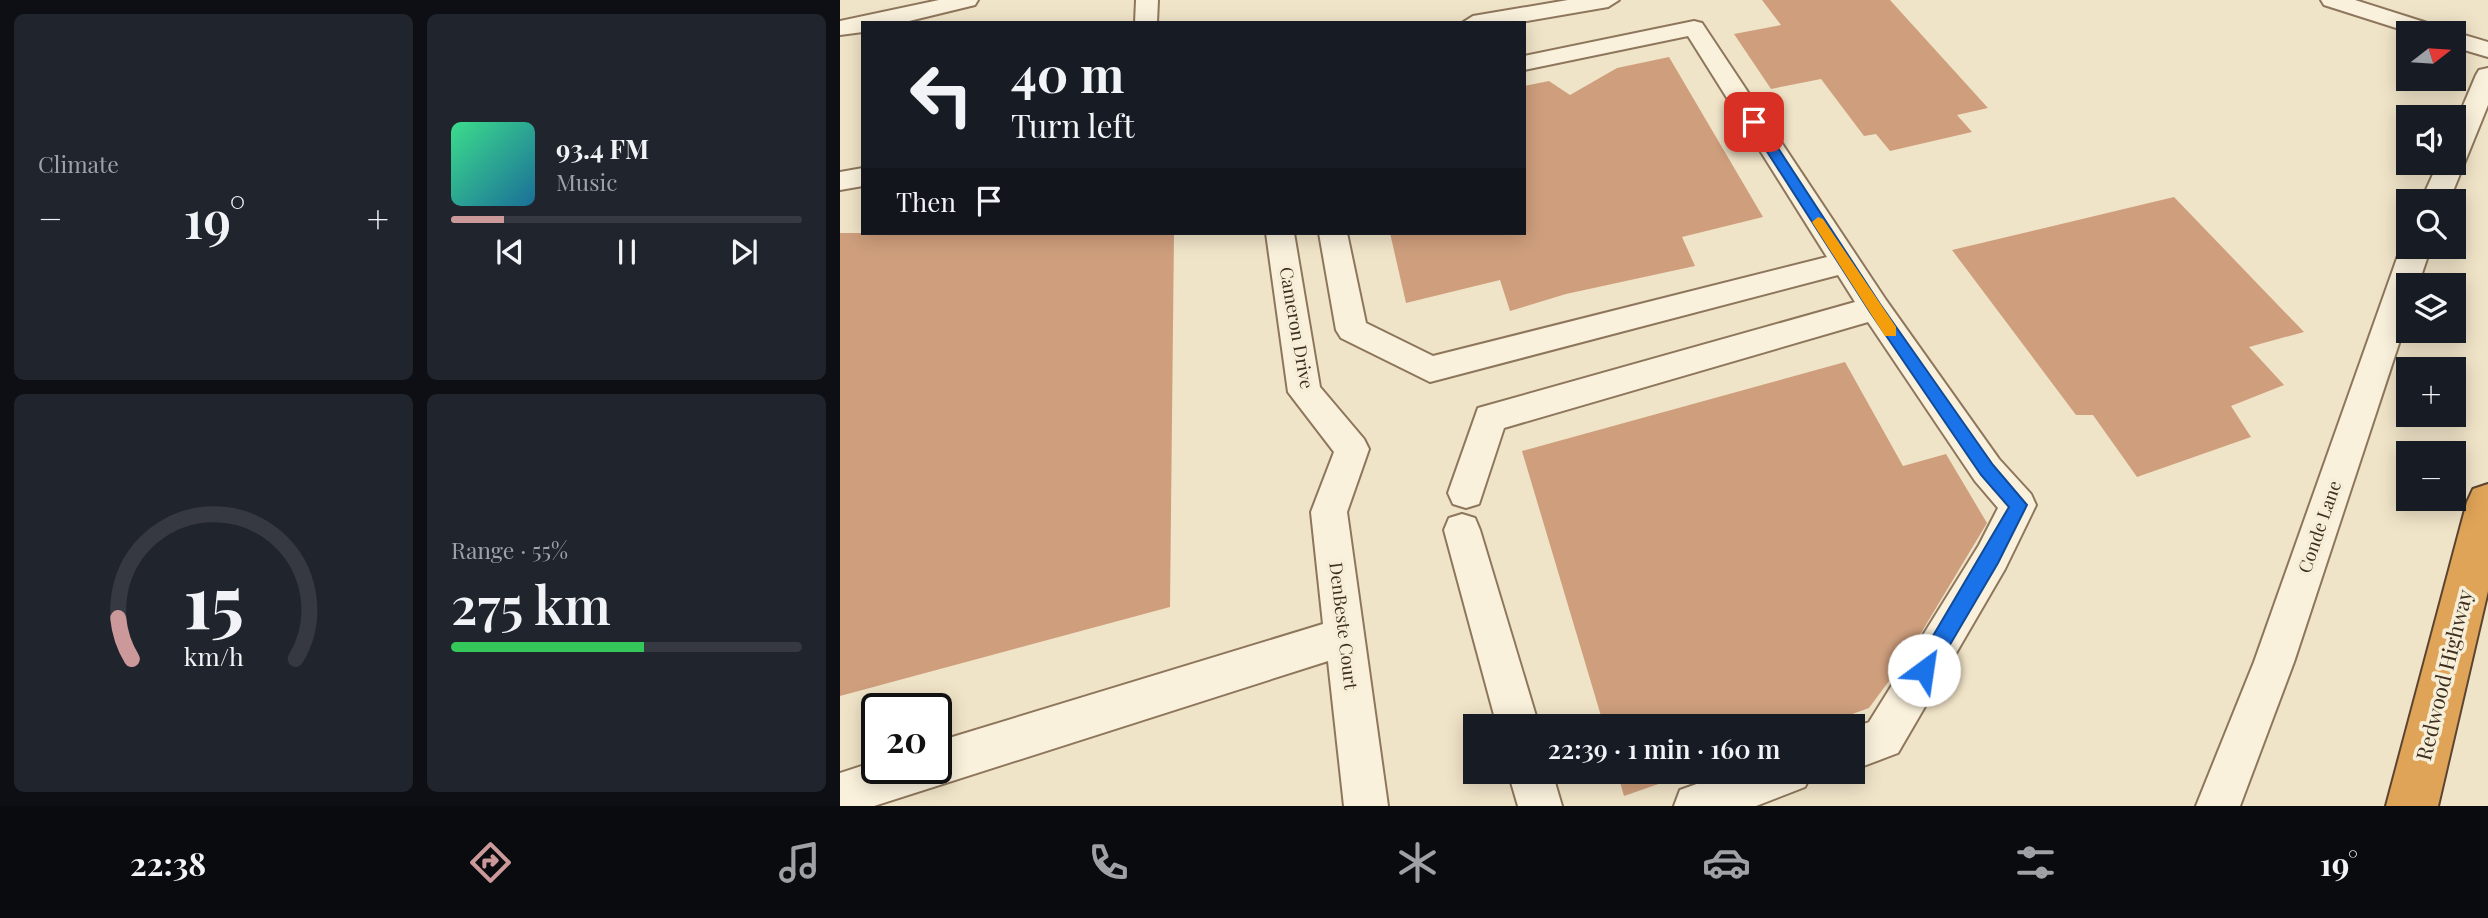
<!DOCTYPE html>
<html lang="en">
<head>
<meta charset="utf-8">
<style>
  body { margin:0; font-family:"Playfair Display",serif; background:#20242c; color:#f1f3f6; height:100vh; display:flex; flex-direction:column; font-size:26px; white-space:nowrap }
  * { box-sizing:border-box; margin:0 }
  p { font-size:23px; color:#9ea1a6 }
  .icon { flex:none; width:38px; height:38px; fill:none; stroke:currentColor; stroke-width:2; stroke-linecap:round; stroke-linejoin:round }
  .map { position:relative; flex:1; overflow:hidden }
  .drawer { display:flex; flex-direction:column; gap:14px; padding:14px; background:#0d0f14; width:840px }
  .drawer>* { flex:none }
  .guide { position:absolute; left:21px; top:21px; width:665px; height:214px; border-radius:0px; box-shadow:0 4px 18px #0003; background:#171b24; color:#f1f3f6; overflow:hidden }
  .needle { width:46px; rotate:73deg }
  .tools { position:absolute; left:1556px; top:21px; display:grid; gap:14px }
  .tools a { display:grid; place-items:center; width:70px; height:70px; border-radius:0px; background:#171b24; box-shadow:0 4px 18px #0003; font-size:35px }
  .speed { position:absolute; left:21px; top:693px; display:flex; gap:14px; font-size:35px; font-weight:700; text-align:center }
  .speed>* { display:grid; place-content:center; width:91px; height:91px; border-radius:50%; background:#171b24; box-shadow:0 4px 18px #0003; line-height:1 }
  .speed .limit { border:4px solid #111; border-radius:10px; background:#fff; color:#111 }
  .pin { position:absolute; display:grid; place-items:center; width:60px; height:60px; color:#fff; margin:-30px; border-radius:14px; box-shadow:0 4px 10px #0006 }
  .me { position:absolute; width:77px; margin:-38px; rotate:31deg; stroke-linejoin:round; filter:drop-shadow(0 0 5px #0008) }
  .turn { display:flex; align-items:center; gap:24px; height:147px; padding:0 35px; font-size:32px }
  .turn .icon { width:91px; height:91px; stroke-width:2.5 }
  .turn b { display:block; font-size:49px; line-height:60px }
  .then { display:flex; align-items:center; height:66px; padding:0 35px; background:#0003; gap:14px; font-size:26px }
  .big { font-size:52px; font-weight:600; line-height:1.1 }
  .drawer .card { flex:1; display:flex; flex-direction:column; justify-content:center; gap:10px; min-width:0; padding:0 24px; border-radius:10px; background:#20242c }
  .drawer .dial { align-items:center; gap:0 }
  .dial svg { height:182px; overflow:visible; fill:none; stroke:#363941; stroke-width:7; stroke-linecap:round; text-anchor:middle }
  .dial text { fill:#f1f3f6; stroke:none }
  .song { display:flex; align-items:center; gap:21px }
  .cover { width:84px; height:84px; border-radius:10px; background:linear-gradient(135deg,hsl(150 70% 55%),hsl(200 70% 35%)) }
  .played { height:7px; border-radius:4px; background:linear-gradient(90deg,#cc999b 15%,#363941 15%) }
  .keys { display:flex; justify-content:space-around; direction:ltr }
  .heat { display:flex; justify-content:space-between; align-items:center; font-size:38px; direction:ltr }
  .charge { height:10px; border-radius:5px; background:linear-gradient(90deg,#34c759 55%,#363941 0) }
  .drawer .tiles { flex:1; display:grid; gap:14px; grid-template-columns:repeat(2,1fr) }
  .trip { position:absolute; left:623px; top:714px; width:402px; height:70px; border-radius:0px; background:#171b24; box-shadow:0 4px 18px #0003; font-weight:600; line-height:70px; text-align:center }
  .tabs { display:flex; height:112px; justify-content:space-around; align-items:center; background:#090b0e; color:#9ea1a6 }
  .tabs .icon { width:49px; height:49px }
  .tabs .on { color:#cc999b }
  .tabs b { font-size:32px; color:#f1f3f6 }
  main { display:flex; flex:1; min-height:0 }
  .map>svg:first-child { display:block }
  .building { fill:#cf9f7d }
  .lines { fill:none; stroke-linecap:round; stroke-linejoin:round }
  .minor-casing { stroke:#8d765c; stroke-width:4 }
  .highway-casing { stroke:#5b4430; stroke-width:4 }
  .minor { fill:#faf1dc; fill-rule:evenodd }
  .highway { fill:#e0a458; fill-rule:evenodd }
  .route { fill:#1a73e8; stroke:#114b97; stroke-width:2 }
  .slow { fill:#f59e0b }
  .labels { text-anchor:middle; stroke-width:7; stroke-linejoin:round; paint-order:stroke }
  .street-label { font-size:18px; fill:#3d2e20; stroke:#f7eed8 }
  .near-street-label { font-size:21px; fill:#3d2e20; stroke:#f7eed8 }
</style>
</head>
<body>
<main>
<section class="drawer">
<div class="tiles">
<div class="card"><p>Climate</p>
<div class="heat"><a>−</a><b class="big">19°</b><a>+</a></div>
</div>
<div class="card">
<div class="song"><i class="cover"></i><div><b>93.4 FM</b><p>Music</p></div></div>
<div class="played"></div>
<div class="keys"><svg class="icon" aria-label="previous" viewBox="0 0 24 24"><path d="M18 5L8 12l10 7zM5 5v14"/></svg><svg class="icon" aria-label="pause" viewBox="0 0 24 24"><path d="M8 5v14M16 5v14"/></svg><svg class="icon" aria-label="next" viewBox="0 0 24 24"><path d="M6 5l10 7-10 7zM19 5v14"/></svg></div>
</div>
<div class="card dial"><svg viewBox="0 0 100 80">
<path d="M14 69A42 42 0 1 1 86 69"/>
<path d="M14 69A42 42 0 0 1 8 51" stroke="#cc999b"/>
<text x="50" y="56" font-size="32" font-weight="700">15</text>
<text x="50" y="72" font-size="11">km/h</text>
</svg></div>
<div class="card"><p>Range · 55%</p><b class="big">275 km</b><div class="charge"></div></div>
</div>
</section>
<div class="map">
<svg width="1648" height="806" viewBox="0 0 1648 806">
  <rect width="100%" height="100%" fill="#f0e4c8"/>
  <path class="building" d="M922,0H1050L1148,108L1117,115L1132,132L1050,151L1036,134L1024,136L981,79L931,89L894,34L941,25Z
    M829,57L923,217L842,237L855,266L726,294L670,311L660,280L566,303L550,233H684V86L709,81L730,95L777,68Z
    M1334,197L1464,332L1409,347L1444,385L1391,406L1411,437L1297,477L1253,415H1236L1112,250Z
    M0,233H334L330,607L0,696Z
    M1005,362L1063,466L1106,454L1147,523L1066,658L1029,708L979,726H764L682,451Z
    M777,772H853L784,796Z"/>
  <g class="lines">
    <defs>
      <path id="minor" d="M99,0H138L135,5L61,23H23V32L0,35V21Z
        M296,0H318L317,23H295Z
        M728,0H779L768,7L675,23H622L633,16Z
        M1481,0H1515L1603,28L1607,33H1572L1484,5Z
        M854,21L862,23L1046,300L1159,459L1191,494L1196,505L1165,569L1058,753L1013,770V728L1029,722L1139,545L1158,508L1135,481L1028,322L664,428L639,504L626,508L613,504L608,493L638,408L1015,302L998,275L590,382L501,338L496,330L479,233H507L526,323L593,356L987,257L848,36L684,70V56Z
        M1614,32L1648,42V57L1614,47V33H1609Z
        M1648,68V105L1609,201H1581L1598,163H1614V127L1636,75L1639,70Z
        M23,168V186L0,190V172Z
        M426,233H454L480,387L524,439L529,449L507,512L548,806H504L488,661L34,806H0V773L37,761V768H96V742L483,624L471,512L494,452L448,392Z
        M1568,239V247H1591L1578,285H1568V316L1454,662L1400,806H1356L1414,662L1561,247Z
        M622,514L635,518L640,530L699,726H657L604,530L609,518Z
        M668,772H712L722,806H678Z
        M890,772H972L965,787L916,806H834L840,790Z"/>
      <path id="highway" d="M1648,484V591L1598,806H1546L1627,502L1633,489Z"/>
    </defs>
    <use href="#minor" class="minor-casing"/>
    <use href="#highway" class="highway-casing"/>
    <use href="#minor" class="minor"/>
    <use href="#highway" class="highway"/>
  </g>
  <path class="route" d="M914,118L919,119L1040,304L1153,465L1187,505L1158,563L1091,677L1084,679L1077,677L1074,670L1077,663L1169,507L1141,475L1030,312L908,122Z"/>
  <path class="slow" d="M978,217L983,219L1056,327V336H1045L972,222Z"/>
  <g class="labels">
    <g class="street-label">
      <text transform="translate(456 328) rotate(80)" y="6">Cameron Drive</text>
      <text transform="translate(1480 527) rotate(-71)" y="6">Conde Lane</text>
      <text transform="translate(503 626) rotate(83)" y="6">DenBeste Court</text>
    </g>
    <g class="near-street-label">
      <text transform="translate(1605 675) rotate(-76)" y="7">Redwood Highway</text>
    </g>
  </g>
</svg>
<div class="tools">
<a><svg class="needle" viewBox="-14 -14 28 28"><path d="M0-13l5 13h-10z" fill="#e53935"/><path d="M0 13l5-13h-10z" fill="#9ea1a6"/></svg></a>
<a><svg class="icon" aria-label="sound" viewBox="0 0 24 24"><path d="M4 9h4l5-4v14l-5-4H4zM17 9q2 3 0 6"/></svg></a>
<a><svg class="icon" aria-label="search" viewBox="0 0 24 24"><circle cx="10" cy="10" r="6"/><path d="M15 15l6 6"/></svg></a>
<a><svg class="icon" aria-label="layers" viewBox="0 0 24 24"><path d="M12 4l9 5-9 5-9-5zM3 14l9 5 9-5"/></svg></a>
<a>+</a>
<a>−</a>
</div>
<div class="speed"><div class="limit">20</div></div>
<div class="pin" style="left:914px;top:122px;background:#d93025"><svg class="icon" aria-label="arrive" viewBox="0 0 24 24"><path d="M6 21V4h12l-3 4 3 4H6"/></svg></div>
<svg class="me" style="left:1084px;top:670px" viewBox="-20 -20 40 40"><circle r="19" fill="#fff"/><path d="M0-13L10 11 0 6-10 11z" fill="#1a73e8"/></svg>
<div class="trip">22:39 · 1 min · 160 m</div>
<div class="guide">
<div class="turn"><svg class="icon" aria-label="left" viewBox="0 0 24 24"><path d="M17 20v-9H6M10 6l-5 5 5 5"/></svg><div><b>40 m</b>Turn left</div></div>
<div class="then">Then<svg class="icon" aria-label="arrive" viewBox="0 0 24 24"><path d="M6 21V4h12l-3 4 3 4H6"/></svg></div>
</div>
</div>
</main>
<nav class="tabs">
<b>22:38</b>
<svg class="icon on" aria-label="directions" viewBox="0 0 24 24"><path d="M12 3l9 9-9 9-9-9zM9 14v-3h6M13 9l2 2-2 2"/></svg>
<svg class="icon" aria-label="music" viewBox="0 0 24 24"><path d="M9 18V5l10-2v13"/><circle cx="6" cy="18" r="3"/><circle cx="16" cy="16" r="3"/></svg>
<svg class="icon" aria-label="phone" viewBox="0 0 24 24"><path d="M5 4h4l2 5-3 2q2 4 5 5l2-3 5 2v4C11 20 4 13 5 4z"/></svg>
<svg class="icon" aria-label="climate" viewBox="0 0 24 24"><path d="M12 3v18M4 7l16 10M4 17L20 7"/></svg>
<svg class="icon" aria-label="car" viewBox="0 0 24 24"><path d="M5 17H2v-5l4-1 3-4h7l3 4 3 1v5h-3M9 17h6M6 11h13"/><circle cx="7" cy="17" r="2"/><circle cx="17" cy="17" r="2"/></svg>
<svg class="icon" aria-label="filters" viewBox="0 0 24 24"><path d="M4 7h16M4 17h16"/><circle cx="9" cy="7" r="2"/><circle cx="15" cy="17" r="2"/></svg>
<b>19°</b>
</nav>
</body>
</html>
